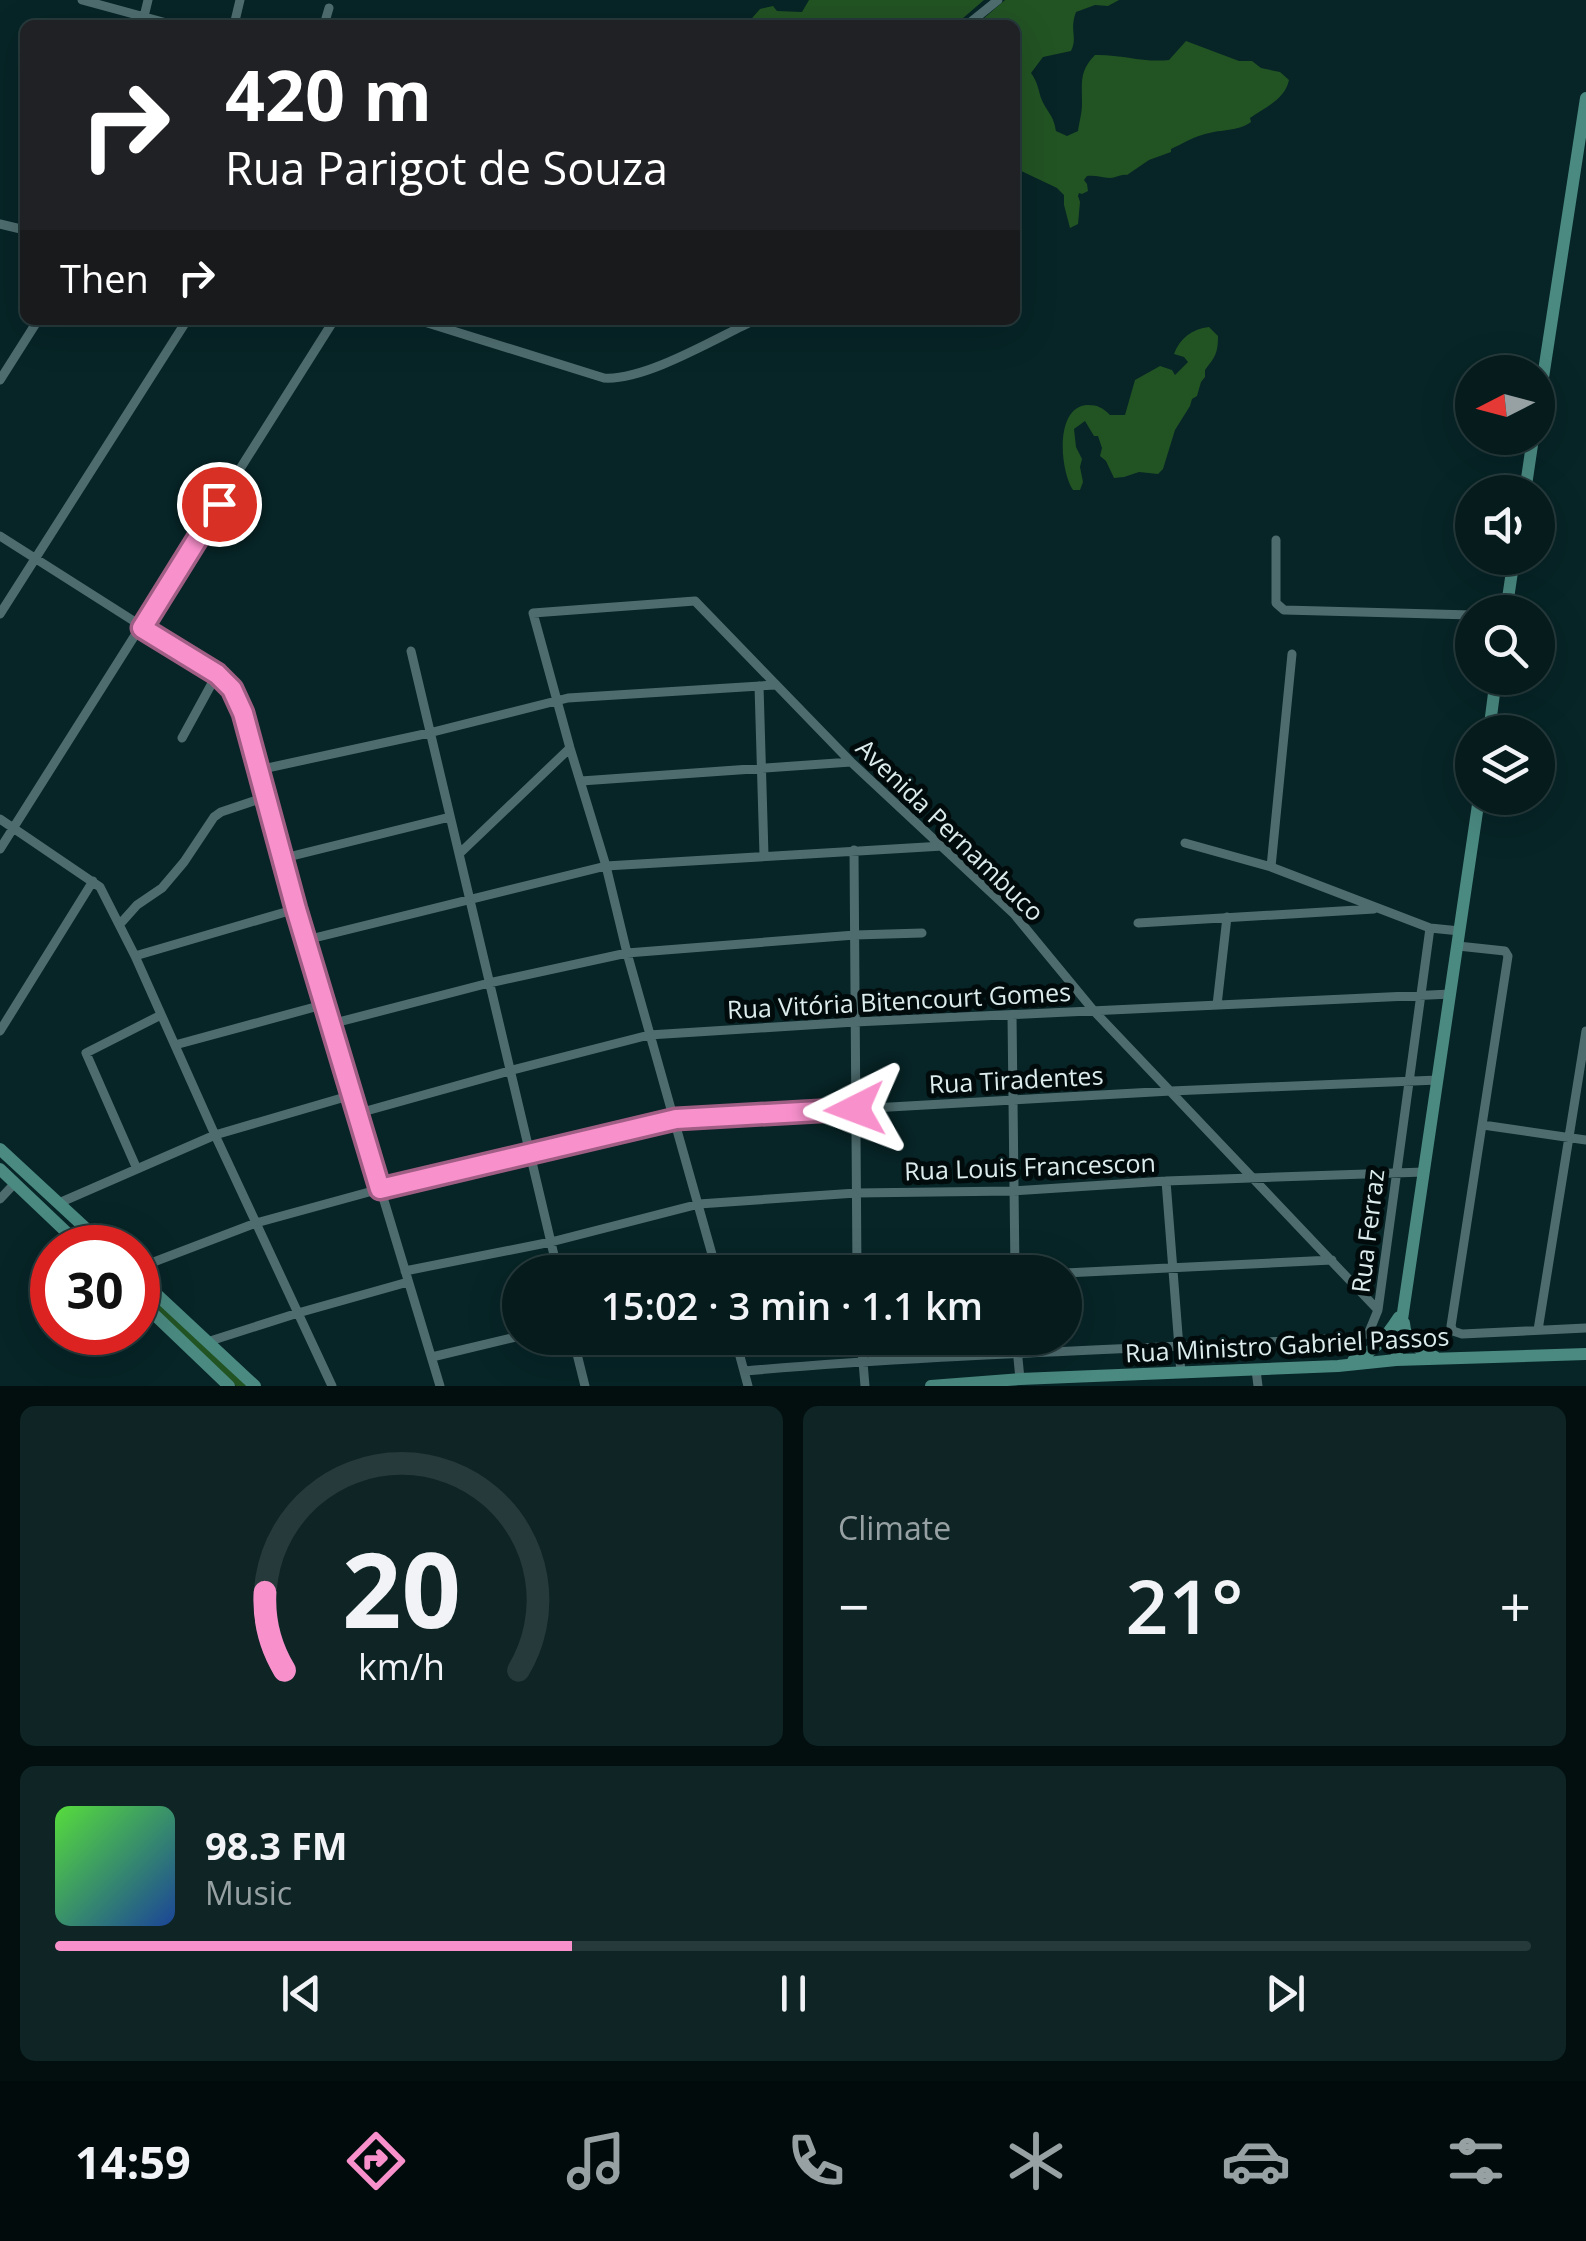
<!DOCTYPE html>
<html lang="en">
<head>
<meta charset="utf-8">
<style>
  body { margin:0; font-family:"Open Sans",sans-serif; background:#0e2425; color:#f1f3f6; height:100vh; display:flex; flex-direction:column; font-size:38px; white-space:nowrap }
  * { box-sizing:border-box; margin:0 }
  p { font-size:32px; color:#97a1a3 }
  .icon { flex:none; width:55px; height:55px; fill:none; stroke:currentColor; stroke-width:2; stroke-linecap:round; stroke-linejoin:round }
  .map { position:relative; height:1386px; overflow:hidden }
  .details { display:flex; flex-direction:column; gap:20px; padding:20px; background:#030f0f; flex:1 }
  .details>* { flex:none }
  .guide { position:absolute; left:20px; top:20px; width:1000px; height:305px; border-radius:15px; box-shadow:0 10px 40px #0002,0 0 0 2px #26393b; background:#202124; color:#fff; overflow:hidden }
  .needle { width:65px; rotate:264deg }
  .fabs { position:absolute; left:1455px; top:355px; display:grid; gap:20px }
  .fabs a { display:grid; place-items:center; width:100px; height:100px; border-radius:50%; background:#051b1c; box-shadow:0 10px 40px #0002,0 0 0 2px #26393b; font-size:50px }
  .speed { position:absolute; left:30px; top:1225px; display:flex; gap:20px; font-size:50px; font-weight:700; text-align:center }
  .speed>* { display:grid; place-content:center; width:130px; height:130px; border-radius:50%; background:#051b1c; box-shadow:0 10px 40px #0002,0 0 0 2px #26393b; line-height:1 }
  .speed .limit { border:15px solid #d22; background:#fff; color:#111 }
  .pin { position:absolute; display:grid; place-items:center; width:85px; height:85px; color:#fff; margin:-42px; border:5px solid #fff; border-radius:50%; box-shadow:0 2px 10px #0007 }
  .me { position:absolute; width:110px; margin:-55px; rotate:267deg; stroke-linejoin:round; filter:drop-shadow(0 0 8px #0008) }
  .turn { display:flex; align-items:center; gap:35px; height:210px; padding:0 40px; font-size:45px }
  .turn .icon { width:130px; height:130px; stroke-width:2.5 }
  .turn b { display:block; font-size:70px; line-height:85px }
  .then { display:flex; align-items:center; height:95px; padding:0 40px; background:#0003; gap:20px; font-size:38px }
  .big { font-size:75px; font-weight:600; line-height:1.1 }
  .details .card { flex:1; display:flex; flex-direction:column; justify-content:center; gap:15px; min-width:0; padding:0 35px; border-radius:15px; background:#0e2425 }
  .details .dial { align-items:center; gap:0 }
  .dial svg { height:260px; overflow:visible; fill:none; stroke:#26393b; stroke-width:7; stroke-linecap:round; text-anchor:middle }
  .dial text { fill:#f1f3f6; stroke:none }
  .song { display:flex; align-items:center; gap:30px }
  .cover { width:120px; height:120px; border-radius:15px; background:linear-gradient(135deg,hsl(110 70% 55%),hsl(220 70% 35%)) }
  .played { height:10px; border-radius:5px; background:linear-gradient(90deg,#f890cc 35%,#26393b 35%) }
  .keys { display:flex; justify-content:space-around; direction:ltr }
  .heat { display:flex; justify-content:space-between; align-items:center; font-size:55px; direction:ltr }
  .details .tiles { flex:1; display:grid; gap:20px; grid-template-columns:1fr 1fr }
  .card:last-child { grid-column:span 2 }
  .trip { position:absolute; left:502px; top:1255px; width:580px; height:100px; border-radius:50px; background:#051b1c; box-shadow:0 10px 40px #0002,0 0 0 2px #26393b; font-weight:600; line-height:100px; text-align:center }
  .dock { display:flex; height:160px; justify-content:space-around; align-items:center; background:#020b0b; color:#97a1a3 }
  .dock .icon { width:70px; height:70px }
  .dock .current { color:#f890cc }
  .dock b { font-size:45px; color:#f1f3f6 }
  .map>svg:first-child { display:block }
  .green { fill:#225323 }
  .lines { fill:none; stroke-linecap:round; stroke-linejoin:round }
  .street { stroke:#4e6c6e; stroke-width:9 }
  .secondary { stroke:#4a8a81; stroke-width:12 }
  .route-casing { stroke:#a15e85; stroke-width:25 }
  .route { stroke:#f890cc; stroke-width:18 }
  .labels { text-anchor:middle; stroke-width:10; stroke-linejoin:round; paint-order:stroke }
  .street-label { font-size:25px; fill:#dceced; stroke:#020b0c }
</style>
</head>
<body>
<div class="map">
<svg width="1586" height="1386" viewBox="0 0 1586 1386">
  <rect width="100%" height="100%" fill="#072426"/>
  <path class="green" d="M809,0H984L955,25H746L760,9L773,6L777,11L802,12Z
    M1005,0H1119L1108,6L1095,5L1076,12C1069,31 1078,37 1071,51L1043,57L1031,73C1037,81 1038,88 1041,98C1046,111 1054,115 1056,131L1067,136L1078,131C1079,123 1082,113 1082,104C1082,83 1079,71 1095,55C1120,54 1144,63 1169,60L1186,41L1239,61H1252L1261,68L1280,72L1289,80C1285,99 1266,107 1250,118L1251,122C1237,132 1219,129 1202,135C1191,138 1182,144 1171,149V152L1149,160L1127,175C1121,174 1116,178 1110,178C1102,178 1096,175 1087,176L1084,180L1087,184L1088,191L1082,194L1079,193L1078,196L1080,202L1078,224L1070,228L1064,205V195L1057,188L1015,168V25H976Z
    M1209,327L1218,336C1218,354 1215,357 1205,370V377L1201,382L1197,396L1192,399L1190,406L1175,430L1163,469L1158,474L1139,472L1124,477L1114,478L1106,461L1100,456L1102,448L1098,436H1094L1085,421L1074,429L1076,447L1082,459L1080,467L1083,482L1080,490H1073C1060,471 1054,406 1088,405C1098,405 1103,408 1110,415H1125L1135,380L1160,366L1172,370L1175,375L1188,362L1184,357L1174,354C1180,338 1192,329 1209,327Z
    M138,1283L247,1386H236L138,1293Z"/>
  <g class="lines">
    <path class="street" d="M82,0L174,25
      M142,25L148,0
      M234,25L240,0
      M324,25L329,8
      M967,25L998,0
      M0,224L25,230
      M418,320L604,378C645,381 716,338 755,320
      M0,380L38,320
      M0,536L217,674L232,689L243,713L296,909L440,1386
      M1276,540V603L1284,610L1472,615
      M0,614L187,320
      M411,651L558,1272
      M759,686L764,855
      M182,738L217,674
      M258,770L429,733L568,698L775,685
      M581,781L851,762
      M0,819L100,887L135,956L215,1135L332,1386
      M1185,843L1271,867L1430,928L1460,931
      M0,849L334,320
      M854,850L857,1272
      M459,854L570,748
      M284,858L450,817
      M1271,867L1292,654
      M1138,923L1374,909
      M120,924L137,905L162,888L184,862L214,817L221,812L266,797
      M306,940L606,866L943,846
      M1458,946L1505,951L1508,956L1451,1326L1453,1331L1462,1334L1586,1328
      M135,956L296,909
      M1217,1005L1227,917
      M1012,1015L1015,1272
      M331,1024L489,983L627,953L855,935L922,933
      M0,1031L93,881
      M175,1045L326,1004
      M359,1113L509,1071L649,1035L855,1022L1451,994
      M1483,1125L1586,1140
      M137,1169L86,1053L161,1015
      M1166,1181L1181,1373
      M0,1199L15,1183
      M59,1203L215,1135L352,1095
      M138,1268L256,1223L380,1189L676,1119L1171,1091L1438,1080
      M405,1271L551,1242L699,1204L856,1193L1013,1191L1166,1181L1424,1172
      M717,1272L627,953L606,866L570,748L533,613L695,601L851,762L1014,914L1094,1011L1378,1310
      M1065,1273L1332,1260
      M1538,1330L1586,1031
      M573,1338L585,1386
      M735,1338L748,1386
      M861,1338L865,1386
      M1016,1338L1020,1379
      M207,1342L298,1313L408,1282
      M432,1357L520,1336
      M1256,1370L1258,1386
      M745,1371C950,1353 1155,1349 1361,1337L1369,1332L1378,1310L1430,928"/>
    <path class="secondary" d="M1538,410L1586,98
      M1525,492L1533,438
      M1506,612L1514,558
      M1489,732L1496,678
      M0,1149L107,1248
      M0,1169L83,1248
      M138,1277L255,1386
      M138,1299L229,1386
      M1404,1323C1405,1341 1419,1350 1435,1357
      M1396,1360L1479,798
      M1353,1361C1375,1351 1386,1337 1399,1317
      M931,1386L1020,1379L1338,1366L1396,1360L1586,1354"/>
  </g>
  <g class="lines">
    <defs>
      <path id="route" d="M219,504L142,628L217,674L232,689L243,713L296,909L380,1189L676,1119L855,1109"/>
    </defs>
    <use href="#route" class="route-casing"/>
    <use href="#route" class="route"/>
  </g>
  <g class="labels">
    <g class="street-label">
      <text transform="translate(950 830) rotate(44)" y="9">Avenida Pernambuco</text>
      <text transform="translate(899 1001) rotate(-3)" y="9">Rua Vitória Bitencourt Gomes</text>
      <text transform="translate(1016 1080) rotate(-3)" y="9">Rua Tiradentes</text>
      <text transform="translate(1030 1167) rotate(-2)" y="9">Rua Louis Francescon</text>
      <text transform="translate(1368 1231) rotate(-83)" y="9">Rua Ferraz</text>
      <text transform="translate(1287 1345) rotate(-3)" y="9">Rua Ministro Gabriel Passos</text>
    </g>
  </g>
</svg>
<div class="fabs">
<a><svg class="needle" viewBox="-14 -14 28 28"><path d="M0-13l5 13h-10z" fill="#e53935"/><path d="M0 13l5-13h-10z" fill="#97a1a3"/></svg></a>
<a><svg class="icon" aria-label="sound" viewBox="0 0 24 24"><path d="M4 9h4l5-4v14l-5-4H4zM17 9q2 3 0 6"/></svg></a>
<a><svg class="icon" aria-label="search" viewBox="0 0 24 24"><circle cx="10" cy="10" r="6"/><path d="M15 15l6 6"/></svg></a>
<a><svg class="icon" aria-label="layers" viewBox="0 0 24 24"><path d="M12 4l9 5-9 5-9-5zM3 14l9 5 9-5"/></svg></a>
</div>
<div class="speed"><div class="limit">30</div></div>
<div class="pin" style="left:219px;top:504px;background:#d93025"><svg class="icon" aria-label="arrive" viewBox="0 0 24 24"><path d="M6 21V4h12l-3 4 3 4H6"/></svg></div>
<svg class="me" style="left:855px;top:1109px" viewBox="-20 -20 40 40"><path d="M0-17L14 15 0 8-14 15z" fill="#f890cc" stroke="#fff" stroke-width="4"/></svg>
<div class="trip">15:02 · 3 min · 1.1 km</div>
<div class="guide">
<div class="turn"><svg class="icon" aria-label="right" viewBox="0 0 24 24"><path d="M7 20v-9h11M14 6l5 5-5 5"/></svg><div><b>420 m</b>Rua Parigot de Souza</div></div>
<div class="then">Then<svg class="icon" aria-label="right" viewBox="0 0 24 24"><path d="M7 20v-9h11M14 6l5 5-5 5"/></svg></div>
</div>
</div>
<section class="details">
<div class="tiles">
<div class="card dial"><svg viewBox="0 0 100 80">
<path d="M14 69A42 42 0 1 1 86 69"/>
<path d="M14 69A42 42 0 0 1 8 45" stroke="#f890cc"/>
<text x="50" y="56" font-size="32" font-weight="700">20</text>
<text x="50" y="72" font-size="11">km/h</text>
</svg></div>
<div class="card"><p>Climate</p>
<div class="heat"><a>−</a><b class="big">21°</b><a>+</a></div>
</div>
<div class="card">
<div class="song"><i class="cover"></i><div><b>98.3 FM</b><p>Music</p></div></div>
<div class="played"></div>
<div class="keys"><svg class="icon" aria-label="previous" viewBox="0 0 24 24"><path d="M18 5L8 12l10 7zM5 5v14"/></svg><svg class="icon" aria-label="pause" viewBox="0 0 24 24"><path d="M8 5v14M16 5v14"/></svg><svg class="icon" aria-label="next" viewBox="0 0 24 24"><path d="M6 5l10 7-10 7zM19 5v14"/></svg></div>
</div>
</div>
</section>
<nav class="dock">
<b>14:59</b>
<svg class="icon current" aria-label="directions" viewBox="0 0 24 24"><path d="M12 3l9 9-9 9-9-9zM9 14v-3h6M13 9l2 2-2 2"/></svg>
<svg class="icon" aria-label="music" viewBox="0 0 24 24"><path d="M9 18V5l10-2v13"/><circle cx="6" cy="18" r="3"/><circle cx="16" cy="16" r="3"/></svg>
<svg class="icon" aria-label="phone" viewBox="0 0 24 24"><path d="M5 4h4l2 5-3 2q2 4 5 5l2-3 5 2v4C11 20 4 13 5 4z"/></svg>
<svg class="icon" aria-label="climate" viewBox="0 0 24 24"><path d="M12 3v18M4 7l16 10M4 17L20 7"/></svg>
<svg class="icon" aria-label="car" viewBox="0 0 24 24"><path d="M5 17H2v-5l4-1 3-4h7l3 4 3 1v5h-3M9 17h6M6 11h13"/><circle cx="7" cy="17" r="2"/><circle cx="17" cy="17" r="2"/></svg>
<svg class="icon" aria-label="filters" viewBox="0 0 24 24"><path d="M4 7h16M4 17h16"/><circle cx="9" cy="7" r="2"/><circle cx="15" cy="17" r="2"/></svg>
</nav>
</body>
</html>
